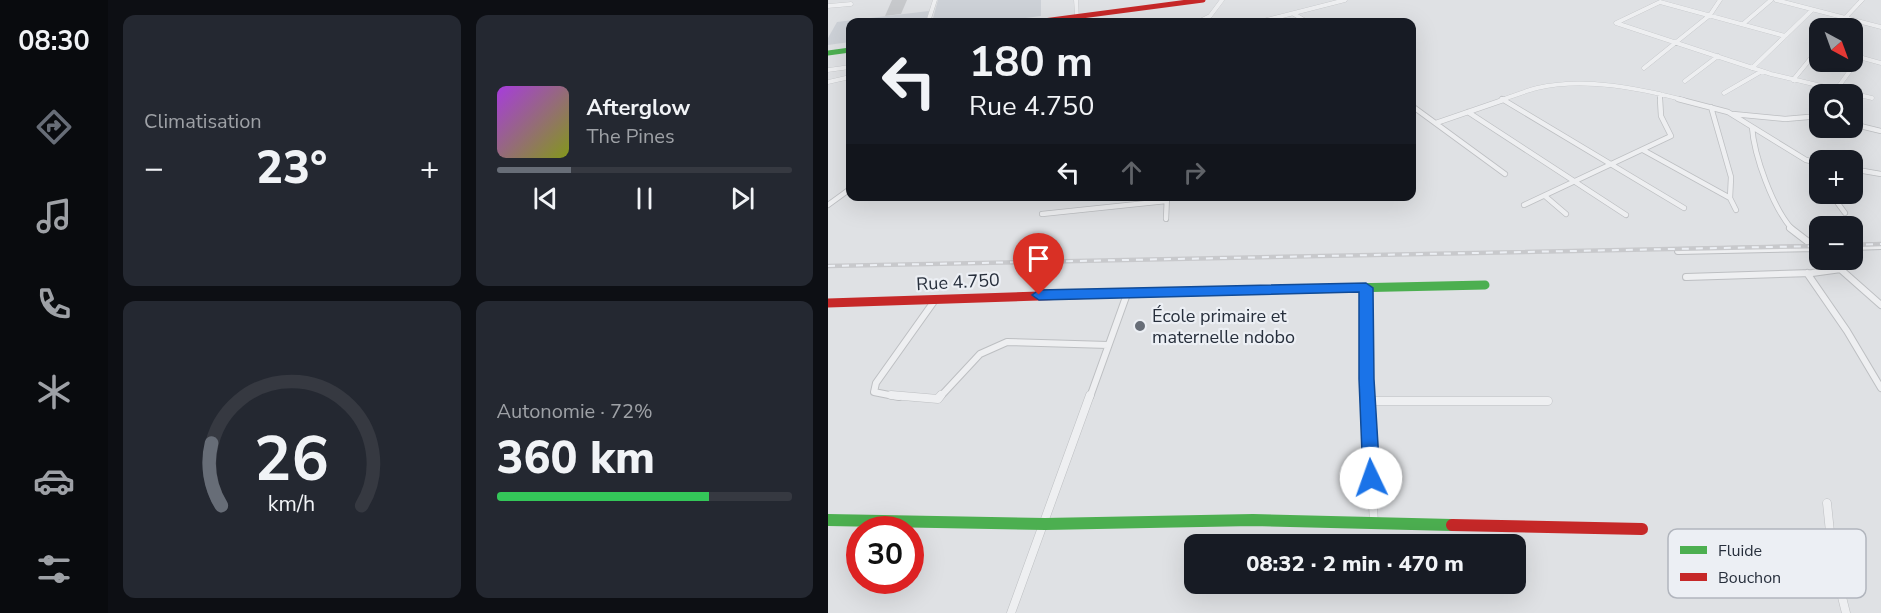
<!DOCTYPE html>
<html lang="fr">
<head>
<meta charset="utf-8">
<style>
  body { margin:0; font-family:"Nunito Sans",sans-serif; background:#242831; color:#f1f3f6; height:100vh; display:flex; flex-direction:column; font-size:22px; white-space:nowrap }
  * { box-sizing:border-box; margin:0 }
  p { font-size:20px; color:#9ea1a6 }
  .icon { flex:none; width:33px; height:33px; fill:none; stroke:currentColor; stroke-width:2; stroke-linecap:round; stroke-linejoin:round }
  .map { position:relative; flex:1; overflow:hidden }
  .drawer { display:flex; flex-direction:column; gap:15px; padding:15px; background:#0d0f14; width:720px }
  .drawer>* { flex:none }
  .top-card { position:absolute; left:18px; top:18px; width:570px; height:183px; border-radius:12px; box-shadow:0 6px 24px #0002; background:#171b24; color:#f1f3f6; overflow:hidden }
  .needle { width:39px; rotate:139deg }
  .fabs { position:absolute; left:981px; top:18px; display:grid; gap:12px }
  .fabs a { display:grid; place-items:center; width:54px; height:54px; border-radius:12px; background:#171b24; box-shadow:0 6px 24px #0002; font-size:30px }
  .speed { position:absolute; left:18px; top:516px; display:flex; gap:12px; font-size:30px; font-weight:700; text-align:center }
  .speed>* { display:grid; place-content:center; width:78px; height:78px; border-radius:50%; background:#171b24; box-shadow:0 6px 24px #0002; line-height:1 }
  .speed .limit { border:9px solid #d22; background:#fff; color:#111 }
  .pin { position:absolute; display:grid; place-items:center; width:51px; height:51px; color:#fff; margin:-62px -26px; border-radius:50% 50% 50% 0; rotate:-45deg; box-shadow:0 0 6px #0007 }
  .pin .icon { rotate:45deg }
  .me { position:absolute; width:66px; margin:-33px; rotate:357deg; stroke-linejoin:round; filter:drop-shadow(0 0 4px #0008) }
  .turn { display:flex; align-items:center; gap:21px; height:126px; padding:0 24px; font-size:27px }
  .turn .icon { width:78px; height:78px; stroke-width:2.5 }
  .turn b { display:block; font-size:42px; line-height:51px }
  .lanes { display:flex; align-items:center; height:57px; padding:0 24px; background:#0003; justify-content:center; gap:30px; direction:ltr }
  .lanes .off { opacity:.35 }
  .big { font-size:45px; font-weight:800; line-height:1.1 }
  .drawer .widget { flex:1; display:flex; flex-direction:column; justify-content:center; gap:9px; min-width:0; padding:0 21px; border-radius:12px; background:#242831 }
  .drawer .dial { align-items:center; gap:0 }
  .dial svg { height:156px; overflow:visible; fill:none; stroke:#363941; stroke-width:7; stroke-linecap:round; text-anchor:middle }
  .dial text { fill:#f1f3f6; stroke:none }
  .song { display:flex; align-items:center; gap:18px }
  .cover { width:72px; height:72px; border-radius:9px; background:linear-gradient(135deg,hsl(280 70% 55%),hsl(70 70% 35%)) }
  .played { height:6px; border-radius:3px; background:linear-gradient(90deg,#676d77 25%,#363941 25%) }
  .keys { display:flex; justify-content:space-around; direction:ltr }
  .heat { display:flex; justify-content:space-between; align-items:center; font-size:33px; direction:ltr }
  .charge { height:9px; border-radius:4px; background:linear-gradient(90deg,#34c759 72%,#363941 0) }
  .drawer .tiles { flex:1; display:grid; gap:15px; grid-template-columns:repeat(2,1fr) }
  .trip { position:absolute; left:356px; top:534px; width:342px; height:60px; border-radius:12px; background:#171b24; box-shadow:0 6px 24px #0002; font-weight:800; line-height:60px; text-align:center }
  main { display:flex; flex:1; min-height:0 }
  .tab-bar { display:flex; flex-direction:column; width:108px; justify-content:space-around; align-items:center; background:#090b0e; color:#9ea1a6 }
  .tab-bar .icon { width:42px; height:42px }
  .tab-bar .on { color:#676d77 }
  .tab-bar b { font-size:27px; color:#f1f3f6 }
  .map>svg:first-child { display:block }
  .built { fill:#cdd1d7 }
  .building { fill:#c7c9cc }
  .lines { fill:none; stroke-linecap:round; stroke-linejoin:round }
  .street-far3-casing { stroke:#bdbfc2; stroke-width:4.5 }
  .street-far2-casing { stroke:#bdbfc2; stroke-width:6 }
  .street-far1-casing { stroke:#bdbfc2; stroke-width:8 }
  .street-casing { stroke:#bdbfc2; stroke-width:9 }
  .street-far3 { stroke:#eeeff1; stroke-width:4 }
  .street-far2 { stroke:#eeeff1; stroke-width:4.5 }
  .street-far1 { stroke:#eeeff1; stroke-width:6 }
  .street { stroke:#eeeff1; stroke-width:8 }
  .fast-far2 { stroke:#4caf50; stroke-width:5 }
  .fast-far1 { stroke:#4caf50; stroke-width:9 }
  .fast { stroke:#4caf50; stroke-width:12 }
  .jam-far2 { stroke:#c62828; stroke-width:5 }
  .jam-far1 { stroke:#c62828; stroke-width:9 }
  .jam { stroke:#c62828; stroke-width:12 }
  .rail-casing { stroke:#c8c9cc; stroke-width:4.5 }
  .rail { stroke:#eceff4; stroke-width:2; stroke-dasharray:7; stroke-linecap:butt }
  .route { fill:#1a73e8; stroke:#114b97; stroke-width:1.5 }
  .poi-dot { fill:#676d77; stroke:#eceff4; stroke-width:2 }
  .labels { text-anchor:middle; stroke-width:4.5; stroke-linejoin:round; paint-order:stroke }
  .street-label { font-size:18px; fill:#272f3c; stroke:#eceff4 }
  .poi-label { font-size:18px; fill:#272f3c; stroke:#eceff4; text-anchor:start }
  .key { fill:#eceff4; stroke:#b1b5bd; stroke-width:1.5 }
  .key-label { font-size:16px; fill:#272f3c }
</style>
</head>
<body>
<main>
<nav class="tab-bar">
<b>08:30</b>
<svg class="icon on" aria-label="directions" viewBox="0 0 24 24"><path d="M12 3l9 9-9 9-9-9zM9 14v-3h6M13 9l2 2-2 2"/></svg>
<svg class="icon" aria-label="music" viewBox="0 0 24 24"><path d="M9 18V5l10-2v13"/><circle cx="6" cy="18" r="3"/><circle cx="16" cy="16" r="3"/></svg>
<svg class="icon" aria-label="phone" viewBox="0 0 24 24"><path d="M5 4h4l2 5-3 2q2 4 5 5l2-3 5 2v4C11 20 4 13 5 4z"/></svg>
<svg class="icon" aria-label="climate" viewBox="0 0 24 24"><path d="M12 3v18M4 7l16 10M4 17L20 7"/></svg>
<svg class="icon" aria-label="car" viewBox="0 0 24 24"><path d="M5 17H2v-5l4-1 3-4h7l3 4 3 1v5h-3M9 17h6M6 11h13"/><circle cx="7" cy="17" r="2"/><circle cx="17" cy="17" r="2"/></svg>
<svg class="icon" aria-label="filters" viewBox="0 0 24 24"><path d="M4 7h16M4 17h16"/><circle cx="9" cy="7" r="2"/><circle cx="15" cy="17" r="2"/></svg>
</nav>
<section class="drawer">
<div class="tiles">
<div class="widget"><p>Climatisation</p>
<div class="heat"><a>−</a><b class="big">23°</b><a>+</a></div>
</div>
<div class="widget">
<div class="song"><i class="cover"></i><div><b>Afterglow</b><p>The Pines</p></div></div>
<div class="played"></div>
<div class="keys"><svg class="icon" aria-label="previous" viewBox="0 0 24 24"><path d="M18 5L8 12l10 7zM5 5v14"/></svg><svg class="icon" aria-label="pause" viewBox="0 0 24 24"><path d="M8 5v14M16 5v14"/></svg><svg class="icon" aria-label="next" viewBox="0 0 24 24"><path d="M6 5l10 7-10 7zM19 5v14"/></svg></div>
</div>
<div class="widget dial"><svg viewBox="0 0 100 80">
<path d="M14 69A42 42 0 1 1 86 69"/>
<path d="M14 69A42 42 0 0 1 9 37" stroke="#676d77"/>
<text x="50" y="56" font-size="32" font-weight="700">26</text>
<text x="50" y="72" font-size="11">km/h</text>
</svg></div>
<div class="widget"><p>Autonomie · 72%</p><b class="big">360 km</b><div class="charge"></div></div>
</div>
</section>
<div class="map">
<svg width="1053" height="613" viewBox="0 0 1053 613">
  <rect width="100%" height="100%" fill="#dfe1e4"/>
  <path class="built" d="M110,0H213V16L167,22H104Z
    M101,11L98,22H22V42L0,45V38L9,22Z"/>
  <path class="building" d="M64,0H79L73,14L57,16Z"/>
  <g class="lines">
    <defs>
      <path id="street-far3" d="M248,0L249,17
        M948,0L1053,27
        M0,6L23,4
        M466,14L479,22
        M1017,18L1034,0
        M100,22L107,0
        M370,22L382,16L394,0
        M431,22L517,0
        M915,24L943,0
        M1011,28L1021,19
        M957,36L832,2L788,23L943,74L1044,98
        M1024,55L1053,63
        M816,68L882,15L892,0
        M924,68L984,10
        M0,70L22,67
        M965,80L992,47
        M857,81L890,56
        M0,82L22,77
        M1008,90L1032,57
        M896,93L934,71
        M832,94V100
        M674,99L676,100
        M673,100C685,96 697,91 709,88C756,77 810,88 856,100"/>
      <path id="street-far2" d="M674,99L856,208
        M850,99L900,112L978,160L992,163
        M584,106L677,174
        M883,107L903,177L902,198
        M640,112L798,215
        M905,114L957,119L992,116
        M608,123L678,99
        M1024,124L1053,131
        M924,127C926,156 945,208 964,229
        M815,150L902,198L908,210
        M1024,169L1053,174
        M1003,194L1017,213
        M717,196L738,214
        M0,205L22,189
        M696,205L843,136L833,116L832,99
        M214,214L338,201
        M338,219L339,196"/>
      <path id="street-far1" d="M962,228L992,251
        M1024,247L1053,246
        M850,251L988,248
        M1002,260L1053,305
        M979,273L1019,331L1053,388
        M858,277L984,273L1013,269
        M538,287L539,397
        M71,397L46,392L48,383L107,300
        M112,397L152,354L179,342L280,345
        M262,397L299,294"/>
      <path id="street" d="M63,395L110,399L113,395
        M539,395V401
        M999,503L1005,561L1018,613
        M546,523L539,401H720
        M183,613L262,395"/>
    </defs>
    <use href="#street-far3" class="street-far3-casing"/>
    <use href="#street-far2" class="street-far2-casing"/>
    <use href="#street-far1" class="street-far1-casing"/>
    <use href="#street" class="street-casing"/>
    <use href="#street-far3" class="street-far3"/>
    <use href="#street-far2" class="street-far2"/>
    <use href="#street-far1" class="street-far1"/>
    <use href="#street" class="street"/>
    <path class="fast-far2" d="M0,53L22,50"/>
    <path class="fast-far1" d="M301,293L657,285"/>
    <path class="fast" d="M0,520L217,524L425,520L624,525"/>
    <path class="jam-far2" d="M208,22L375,0"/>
    <path class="jam-far1" d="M0,303L301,293"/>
    <path class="jam" d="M624,525L814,529"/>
    <defs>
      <path id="rail" d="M1024,245L1053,244
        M0,266L992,246"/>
    </defs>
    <use href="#rail" class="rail-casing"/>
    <use href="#rail" class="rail"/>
  </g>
  <path class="route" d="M538,283L545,288L546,379L552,478L550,484L543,486L537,484L535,478L531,379V292L211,300L204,295L211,290Z"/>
  <circle class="poi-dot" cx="312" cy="326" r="6"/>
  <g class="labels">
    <g class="street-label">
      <text transform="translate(130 282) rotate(-3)" y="6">Rue 4.750</text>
    </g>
    <g class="poi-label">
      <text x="324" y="322">École primaire et<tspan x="324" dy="21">maternelle ndobo</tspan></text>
    </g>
  </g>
  <rect x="840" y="529" width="198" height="69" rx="9" class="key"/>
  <rect x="852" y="546" width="27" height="8" fill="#4caf50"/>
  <rect x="852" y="573" width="27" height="8" fill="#c62828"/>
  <g class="key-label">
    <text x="890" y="556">Fluide</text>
    <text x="890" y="583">Bouchon</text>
  </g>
</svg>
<div class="fabs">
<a><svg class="needle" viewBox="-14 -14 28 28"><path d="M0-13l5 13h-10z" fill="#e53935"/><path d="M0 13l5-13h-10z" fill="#9ea1a6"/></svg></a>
<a><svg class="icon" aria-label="search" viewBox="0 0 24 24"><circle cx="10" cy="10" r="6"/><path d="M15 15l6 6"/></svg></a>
<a>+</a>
<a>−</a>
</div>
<div class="speed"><div class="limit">30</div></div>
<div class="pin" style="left:211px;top:295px;background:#d93025"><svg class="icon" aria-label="arrive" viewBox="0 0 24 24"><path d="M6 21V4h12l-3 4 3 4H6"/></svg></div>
<svg class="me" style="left:543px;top:478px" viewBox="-20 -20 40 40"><circle r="19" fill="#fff"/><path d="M0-13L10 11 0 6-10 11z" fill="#1a73e8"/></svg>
<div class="trip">08:32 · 2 min · 470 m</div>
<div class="top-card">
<div class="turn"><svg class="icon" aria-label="left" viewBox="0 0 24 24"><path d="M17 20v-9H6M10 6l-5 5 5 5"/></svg><div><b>180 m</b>Rue 4.750</div></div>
<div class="lanes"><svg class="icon" aria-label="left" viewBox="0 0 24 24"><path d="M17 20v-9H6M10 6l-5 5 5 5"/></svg><svg class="icon off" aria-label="ahead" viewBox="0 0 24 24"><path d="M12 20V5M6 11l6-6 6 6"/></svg><svg class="icon off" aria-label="right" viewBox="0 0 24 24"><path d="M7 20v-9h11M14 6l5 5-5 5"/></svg></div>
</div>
</div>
</main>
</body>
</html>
